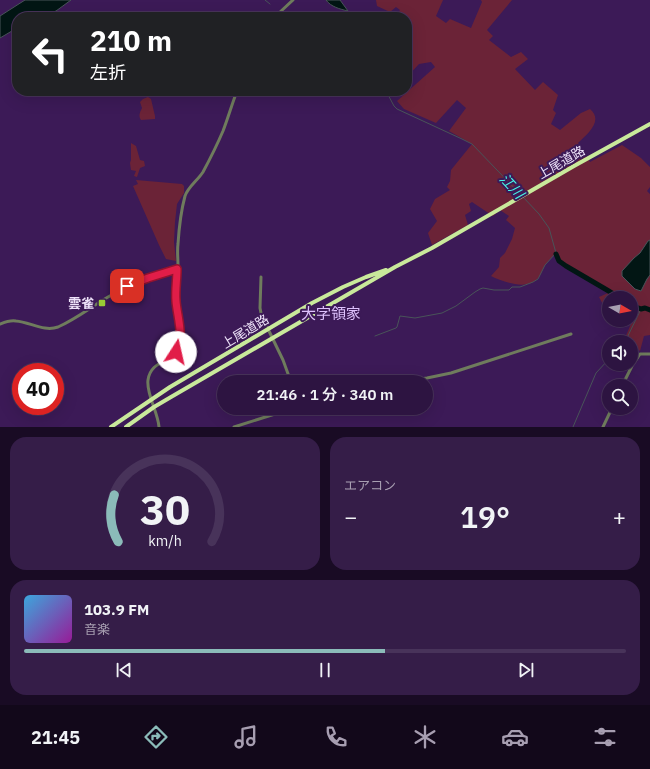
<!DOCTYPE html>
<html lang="ja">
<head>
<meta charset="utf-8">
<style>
  body { margin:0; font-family:"IBM Plex Sans","Noto Sans JP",sans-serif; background:#351d48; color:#f1f3f6; height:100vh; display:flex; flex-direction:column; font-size:15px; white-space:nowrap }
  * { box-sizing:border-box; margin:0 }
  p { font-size:13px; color:#a79eb1 }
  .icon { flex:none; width:22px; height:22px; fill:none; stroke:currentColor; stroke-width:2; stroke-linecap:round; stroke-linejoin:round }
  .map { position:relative; height:427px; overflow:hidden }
  .drawer { display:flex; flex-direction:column; gap:10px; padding:10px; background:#190b24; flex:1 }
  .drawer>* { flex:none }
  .top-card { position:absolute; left:12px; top:12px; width:400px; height:84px; border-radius:16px; box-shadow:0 4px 16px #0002,0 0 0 1px #48335a; background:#202124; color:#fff; overflow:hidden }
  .needle { width:26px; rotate:99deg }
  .buttons { position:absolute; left:602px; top:291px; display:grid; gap:8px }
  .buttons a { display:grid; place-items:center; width:36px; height:36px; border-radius:50%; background:#2d1441; box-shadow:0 4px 16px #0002,0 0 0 1px #48335a; font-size:20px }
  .speed { position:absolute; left:12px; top:363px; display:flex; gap:8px; font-size:20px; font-weight:700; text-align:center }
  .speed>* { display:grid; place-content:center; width:52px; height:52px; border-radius:50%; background:#2d1441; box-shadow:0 4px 16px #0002,0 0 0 1px #48335a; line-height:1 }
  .speed .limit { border:6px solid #d22; background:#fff; color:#111 }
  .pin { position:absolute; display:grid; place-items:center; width:34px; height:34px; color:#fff; margin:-17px; border-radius:8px; box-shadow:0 2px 6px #0006 }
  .me { position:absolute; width:44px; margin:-22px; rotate:10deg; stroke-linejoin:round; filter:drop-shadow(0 0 3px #0008) }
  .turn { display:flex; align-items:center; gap:14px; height:84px; padding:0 12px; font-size:18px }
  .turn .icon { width:52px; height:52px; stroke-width:2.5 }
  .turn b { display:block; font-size:28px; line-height:34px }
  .big { font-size:30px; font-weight:600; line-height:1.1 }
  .drawer .tile { flex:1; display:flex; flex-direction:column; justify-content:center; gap:6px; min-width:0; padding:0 14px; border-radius:16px; background:#351d48 }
  .drawer .dial { align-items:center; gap:0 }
  .dial svg { height:104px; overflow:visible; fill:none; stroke:#48335a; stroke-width:7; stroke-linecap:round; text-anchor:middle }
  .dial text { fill:#f1f3f6; stroke:none }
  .song { display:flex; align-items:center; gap:12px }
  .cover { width:48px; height:48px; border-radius:6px; background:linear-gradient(135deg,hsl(200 70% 55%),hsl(300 70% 35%)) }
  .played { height:4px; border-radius:2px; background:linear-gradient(90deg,#8bbbb9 60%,#48335a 60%) }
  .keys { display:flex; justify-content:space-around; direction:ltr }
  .heat { display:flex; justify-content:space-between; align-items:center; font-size:22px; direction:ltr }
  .drawer .tiles { flex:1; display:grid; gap:10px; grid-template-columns:1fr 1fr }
  .tile:last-child { grid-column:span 2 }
  .trip { position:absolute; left:217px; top:375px; width:216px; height:40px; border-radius:20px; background:#2d1441; box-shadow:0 4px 16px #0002,0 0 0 1px #48335a; font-weight:600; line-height:40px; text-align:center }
  .menu { display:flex; height:64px; justify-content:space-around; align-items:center; background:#12081a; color:#a79eb1 }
  .menu .icon { width:28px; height:28px }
  .menu .on { color:#8bbbb9 }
  .menu b { font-size:18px; color:#f1f3f6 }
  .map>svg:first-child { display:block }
  .green { fill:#6b2337 }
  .water { fill:#021614; stroke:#495459 }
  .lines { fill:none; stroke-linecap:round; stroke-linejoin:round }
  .stream { stroke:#495459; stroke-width:1 }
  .river { stroke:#021614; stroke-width:5 }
  .minor { stroke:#6f7c5d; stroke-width:3 }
  .highway { stroke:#c9e99b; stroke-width:4 }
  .route-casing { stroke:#92132f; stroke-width:10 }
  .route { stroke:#e11d48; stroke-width:7 }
  .poi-dot { fill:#99cb35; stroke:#3c1a57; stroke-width:1.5 }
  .labels { text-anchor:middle; stroke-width:4; stroke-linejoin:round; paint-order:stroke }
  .street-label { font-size:13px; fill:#eee3fa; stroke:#3c1a57 }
  .poi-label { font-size:13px; font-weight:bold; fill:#eee3fa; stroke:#3c1a57; text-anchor:end }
  .water-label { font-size:14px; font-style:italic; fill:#47f6e7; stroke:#3c1a57 }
  .quarter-label { font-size:15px; fill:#ddc1fc; stroke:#3c1a57 }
</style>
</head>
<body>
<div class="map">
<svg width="650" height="427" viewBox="0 0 650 427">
  <rect width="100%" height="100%" fill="#3c1a57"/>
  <path class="green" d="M376,0H443L436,16L446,23L450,19L471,28L482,2L481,0H512L487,30L493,36L489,40L511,57L521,52L528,59L515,69L535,90L543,82L558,95L553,110L556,113L551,124L560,130L581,113L590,109C604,121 587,134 578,143L590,162L622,145L641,158L650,167V187L647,191L650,194V335L644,336L640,351L625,338L633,319L631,318V298H609V316L599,297L608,293L607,290L566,266L558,259L556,253C552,257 547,262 544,267C542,271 541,275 538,278C528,291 503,282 491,276L499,267L500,258L505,253L512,239L515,228L506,220L509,216L500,210L493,216L472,202L469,204L471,211L465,215L468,225L432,245L428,233L437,221L430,209L435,199L450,190L447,187L450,181L451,170L472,144L449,131L466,108L457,100L436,123L404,109L397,101L435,67L431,62L419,64L407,77V17H397L396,16L400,10L396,7L390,12L377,6Z
    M148,97L151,99L155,116V119L141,120C138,116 140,112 142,108L140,102L143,99Z
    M131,143L136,146L140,160L144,161L145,166L140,168L137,177L134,176L136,171L131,170L130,163L131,160Z
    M136,180L182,184L184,186V193L177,204L175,222L174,242L176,261L166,259L159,245L133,186L138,184Z"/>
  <path class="water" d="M25,0H71L56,11L40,17H17V28L0,38V16Z
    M326,0H340L348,11C340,9 331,7 326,0Z
    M650,240V275L647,279L641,291L635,289L622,276V271L634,258L640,253L648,241Z"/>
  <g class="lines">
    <path class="stream" d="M265,0L270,4
      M283,14L287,17
      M386,91L394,106L397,109L462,139L472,144L521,195
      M375,336L396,328L397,327L400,316L415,318L442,313L456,306L475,292L480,289L483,288L494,290H509L512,287H520L533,282L538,279L545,265L556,253L549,228L539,214L523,197
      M625,342L641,309
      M573,427L596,373L609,359"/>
    <path class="river" d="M556,254L559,261L566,266L607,290L620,298
      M631,305L641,309L645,308L650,310"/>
    <path class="minor" d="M276,17L279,13L293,0
      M261,277L260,308L261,313L268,329L283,360L291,382
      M0,324C5,322 11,320 16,321C30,322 44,332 58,327C76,319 91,307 108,297C130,284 153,275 177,269
      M401,382L427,378L451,373L571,334
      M622,386L632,366L640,354H650
      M159,427C158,412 146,394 148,380C151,358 177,363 180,343C182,330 176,315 176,301C175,289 177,277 178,265C178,258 177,251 178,244C179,228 181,211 185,196C188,187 198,180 203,172C210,159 217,145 223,131C228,118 232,104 237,91
      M234,427L294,408
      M603,427L612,408"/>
    <path class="highway" d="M111,427L170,387L312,303L343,287L366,277L386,270
      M126,427L154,407L171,397L395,267L432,248L574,166L650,124"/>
  </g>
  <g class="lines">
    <defs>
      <path id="route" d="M127,286L148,278L177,269C177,280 175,291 176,301C177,316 185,338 176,352"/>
    </defs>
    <use href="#route" class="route-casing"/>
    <use href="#route" class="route"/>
  </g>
  <rect class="poi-dot" x="98" y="299" width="8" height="8" rx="2"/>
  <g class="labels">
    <g class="street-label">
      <text transform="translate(561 162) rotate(-30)" y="5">上尾道路</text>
      <text transform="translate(245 331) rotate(-31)" y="5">上尾道路</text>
    </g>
    <g class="poi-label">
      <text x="94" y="308">雲雀</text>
    </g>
    <g class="water-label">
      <text transform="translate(512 186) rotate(47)" y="5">江川</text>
    </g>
    <g class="quarter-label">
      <text x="331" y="319">大字領家</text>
    </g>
  </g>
</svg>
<div class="buttons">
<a><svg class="needle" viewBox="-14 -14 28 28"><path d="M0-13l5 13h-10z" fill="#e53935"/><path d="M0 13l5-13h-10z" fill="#a79eb1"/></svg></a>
<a><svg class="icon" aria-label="sound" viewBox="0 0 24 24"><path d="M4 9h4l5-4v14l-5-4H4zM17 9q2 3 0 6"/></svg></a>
<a><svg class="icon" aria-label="search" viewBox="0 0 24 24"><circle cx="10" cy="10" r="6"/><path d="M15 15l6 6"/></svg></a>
</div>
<div class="speed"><div class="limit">40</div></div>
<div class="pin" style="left:127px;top:286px;background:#d93025"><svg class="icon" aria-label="arrive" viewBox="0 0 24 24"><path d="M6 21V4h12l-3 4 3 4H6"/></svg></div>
<svg class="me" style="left:176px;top:352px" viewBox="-20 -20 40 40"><circle r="19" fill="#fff"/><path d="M0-13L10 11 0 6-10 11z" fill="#e11d48"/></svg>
<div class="trip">21:46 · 1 分 · 340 m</div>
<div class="top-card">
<div class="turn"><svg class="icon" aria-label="left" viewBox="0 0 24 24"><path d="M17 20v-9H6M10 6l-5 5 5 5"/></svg><div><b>210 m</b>左折</div></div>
</div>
</div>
<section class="drawer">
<div class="tiles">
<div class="tile dial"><svg viewBox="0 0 100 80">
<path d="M14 69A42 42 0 1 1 86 69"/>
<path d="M14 69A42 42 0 0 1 11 33" stroke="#8bbbb9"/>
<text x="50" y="56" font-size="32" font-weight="700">30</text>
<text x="50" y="72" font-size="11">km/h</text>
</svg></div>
<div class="tile"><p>エアコン</p>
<div class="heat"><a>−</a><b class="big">19°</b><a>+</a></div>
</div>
<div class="tile">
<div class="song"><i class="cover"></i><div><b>103.9 FM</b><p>音楽</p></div></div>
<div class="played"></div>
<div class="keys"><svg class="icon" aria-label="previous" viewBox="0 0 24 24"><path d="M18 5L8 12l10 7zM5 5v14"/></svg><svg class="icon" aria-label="pause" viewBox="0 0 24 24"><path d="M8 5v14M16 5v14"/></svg><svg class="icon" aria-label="next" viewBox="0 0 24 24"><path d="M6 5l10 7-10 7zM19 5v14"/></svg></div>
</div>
</div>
</section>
<nav class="menu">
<b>21:45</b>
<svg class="icon on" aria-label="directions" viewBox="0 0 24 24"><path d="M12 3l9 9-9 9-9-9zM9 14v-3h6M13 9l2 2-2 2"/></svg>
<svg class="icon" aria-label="music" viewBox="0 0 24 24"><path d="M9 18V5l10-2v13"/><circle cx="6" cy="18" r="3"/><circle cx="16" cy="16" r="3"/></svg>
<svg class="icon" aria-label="phone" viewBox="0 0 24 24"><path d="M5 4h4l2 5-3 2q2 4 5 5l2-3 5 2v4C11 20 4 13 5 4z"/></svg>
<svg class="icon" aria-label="climate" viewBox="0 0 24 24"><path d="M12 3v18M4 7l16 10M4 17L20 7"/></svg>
<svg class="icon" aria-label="car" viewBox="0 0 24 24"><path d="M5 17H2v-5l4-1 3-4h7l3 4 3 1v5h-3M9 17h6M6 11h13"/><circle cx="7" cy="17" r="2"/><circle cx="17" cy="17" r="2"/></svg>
<svg class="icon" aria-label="filters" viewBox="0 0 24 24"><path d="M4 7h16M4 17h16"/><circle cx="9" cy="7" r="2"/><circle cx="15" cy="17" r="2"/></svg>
</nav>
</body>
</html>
